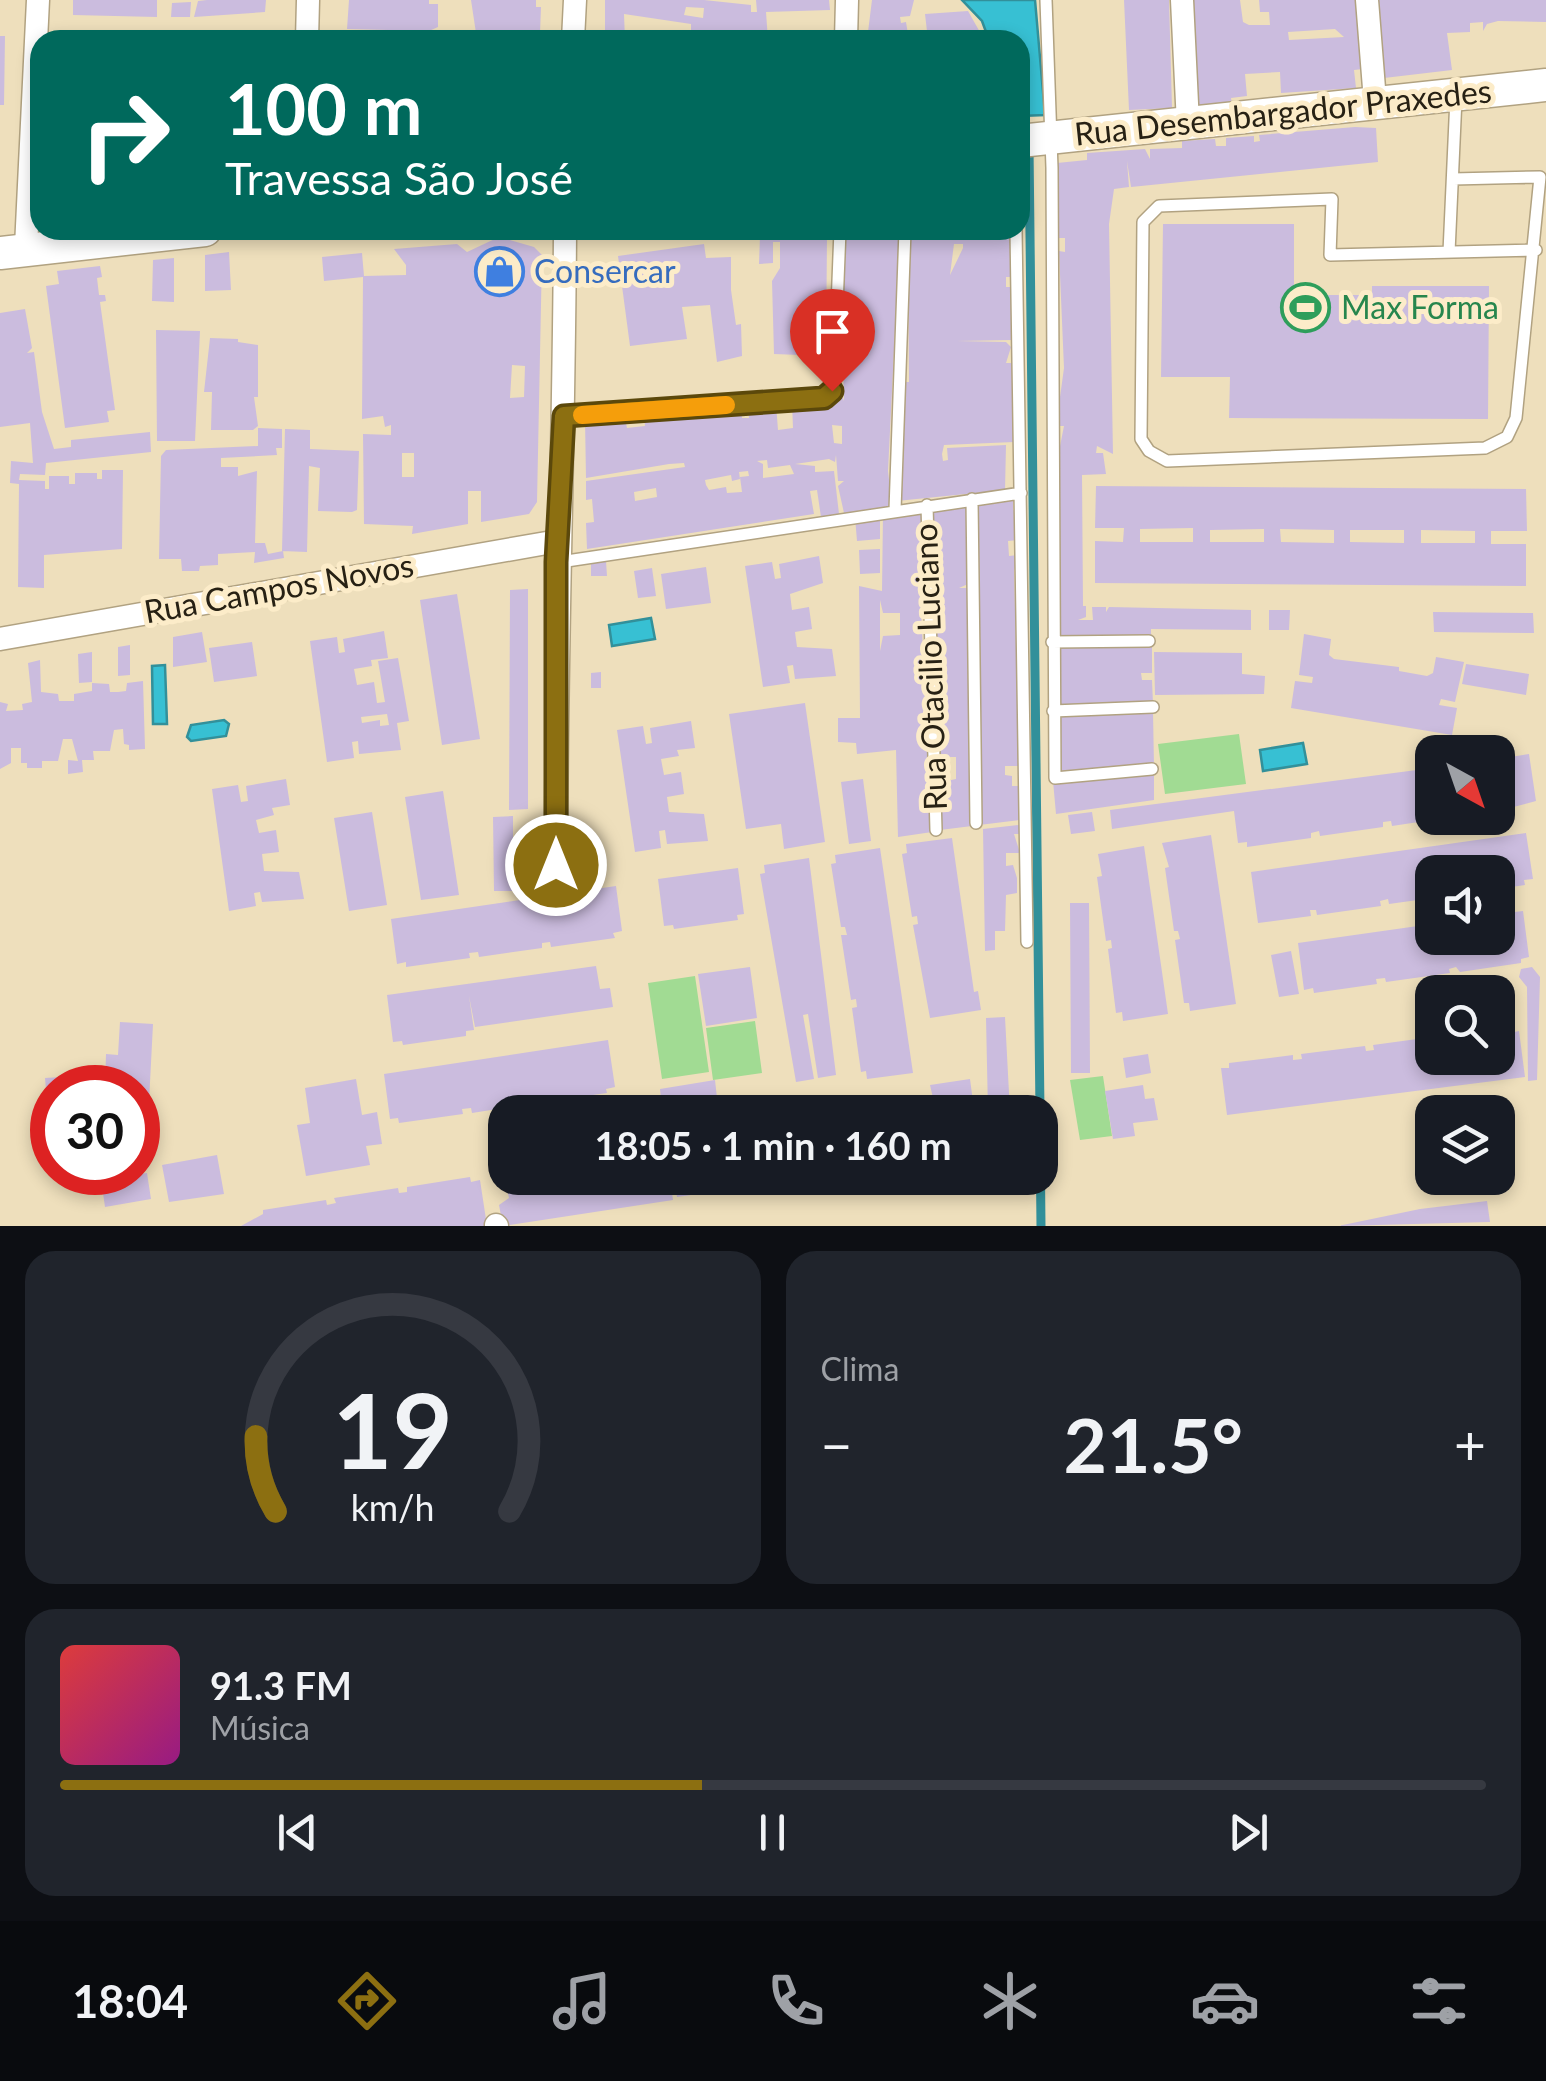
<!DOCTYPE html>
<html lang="pt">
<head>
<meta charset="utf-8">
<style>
  body { margin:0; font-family:Lato,sans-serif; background:#20242c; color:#f1f3f6; height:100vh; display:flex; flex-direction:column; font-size:38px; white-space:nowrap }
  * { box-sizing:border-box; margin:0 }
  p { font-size:32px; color:#9ea1a6 }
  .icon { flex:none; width:55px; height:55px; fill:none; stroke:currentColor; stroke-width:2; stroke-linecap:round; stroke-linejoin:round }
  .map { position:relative; height:1226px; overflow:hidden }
  .sheet { display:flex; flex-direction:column; gap:25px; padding:25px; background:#0d0f14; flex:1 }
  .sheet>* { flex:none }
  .guide { position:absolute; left:30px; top:30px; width:1000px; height:210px; border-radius:30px; box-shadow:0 5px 15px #0003; background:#00695c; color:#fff; overflow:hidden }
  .needle { width:65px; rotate:140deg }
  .tools { position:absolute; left:1415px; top:735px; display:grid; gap:20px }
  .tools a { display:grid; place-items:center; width:100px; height:100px; border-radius:20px; background:#171b24; box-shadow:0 5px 15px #0003; font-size:50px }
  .speed { position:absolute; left:30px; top:1065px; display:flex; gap:20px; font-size:50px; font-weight:700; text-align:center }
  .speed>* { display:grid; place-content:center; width:130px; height:130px; border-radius:50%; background:#171b24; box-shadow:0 5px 15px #0003; line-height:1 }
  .speed .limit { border:15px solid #d22; background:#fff; color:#111 }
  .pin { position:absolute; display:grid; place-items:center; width:85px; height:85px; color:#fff; margin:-102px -42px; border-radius:50% 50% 50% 0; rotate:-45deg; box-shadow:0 0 10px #0007 }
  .pin .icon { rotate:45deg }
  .me { position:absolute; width:110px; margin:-55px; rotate:0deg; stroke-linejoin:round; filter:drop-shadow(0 0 8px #0008) }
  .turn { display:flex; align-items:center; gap:35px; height:210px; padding:0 30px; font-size:45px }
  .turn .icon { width:130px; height:130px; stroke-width:2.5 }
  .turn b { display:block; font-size:70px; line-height:85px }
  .big { font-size:75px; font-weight:700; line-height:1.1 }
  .sheet .tile { flex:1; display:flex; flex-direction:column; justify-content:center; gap:15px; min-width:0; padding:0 35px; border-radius:30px; background:#20242c }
  .sheet .dial { align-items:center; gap:0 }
  .dial svg { height:260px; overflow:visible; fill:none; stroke:#363941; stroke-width:7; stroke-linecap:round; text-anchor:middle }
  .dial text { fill:#f1f3f6; stroke:none }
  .song { display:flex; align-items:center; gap:30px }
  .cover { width:120px; height:120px; border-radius:15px; background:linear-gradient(135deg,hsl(0 70% 55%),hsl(310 70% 35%)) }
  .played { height:10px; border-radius:5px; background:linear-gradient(90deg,#8c6f11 45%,#363941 45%) }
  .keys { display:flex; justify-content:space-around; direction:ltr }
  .heat { display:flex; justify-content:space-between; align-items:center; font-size:55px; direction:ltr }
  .sheet .tiles { flex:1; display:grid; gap:25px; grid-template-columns:1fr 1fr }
  .tile:last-child { grid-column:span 2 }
  .trip { position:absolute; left:488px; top:1095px; width:570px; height:100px; border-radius:30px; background:#171b24; box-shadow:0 5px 15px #0003; font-weight:700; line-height:100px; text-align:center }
  .tabs { display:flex; height:160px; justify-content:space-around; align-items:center; background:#090b0e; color:#9ea1a6 }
  .tabs .icon { width:70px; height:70px }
  .tabs .active { color:#8c6f11 }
  .tabs b { font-size:45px; color:#f1f3f6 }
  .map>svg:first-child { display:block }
  .green { fill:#a1db93 }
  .water { fill:#37c0d3; stroke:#32909a; stroke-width:2.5 }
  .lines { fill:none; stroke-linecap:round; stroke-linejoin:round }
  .stream { stroke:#32909a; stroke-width:9 }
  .building { fill:#cbbcde; fill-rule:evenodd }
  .lane-casing { stroke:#b1a281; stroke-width:14 }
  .street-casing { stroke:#b1a281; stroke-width:25 }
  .secondary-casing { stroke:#b1a281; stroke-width:35 }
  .lane { stroke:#fff; stroke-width:11 }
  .street { stroke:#fff; stroke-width:22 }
  .secondary { stroke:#fff; stroke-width:32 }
  .route-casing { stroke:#5b480b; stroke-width:25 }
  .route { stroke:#8c6f11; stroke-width:18 }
  .slow { stroke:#f59e0b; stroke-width:18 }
  .labels { text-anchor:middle; stroke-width:10; stroke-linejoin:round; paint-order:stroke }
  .street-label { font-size:32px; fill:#272114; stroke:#fcecc9 }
  .shop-label { font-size:32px; fill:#366cbe; stroke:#fcecc9; text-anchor:start }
  .leisure-label { font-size:32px; fill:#27864d; stroke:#fcecc9; text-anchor:start }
</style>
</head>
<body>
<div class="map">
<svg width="1546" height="1226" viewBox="0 0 1546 1226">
  <rect width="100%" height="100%" fill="#eedfbc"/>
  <path class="green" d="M1239,734L1246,784L1165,794L1158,744Z
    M695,976L709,1072L662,1079L648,983Z
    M755,1021L762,1073L713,1080L706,1028Z
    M1103,1076L1112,1136L1080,1140L1070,1080Z"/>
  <path class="water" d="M962,0H1035L1045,115L1020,116V40H989L982,21Z
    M651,618L655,639L612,646L609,625Z
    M165,665L167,724H153L152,666Z
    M224,720L229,724L226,736L191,741L187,737L191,725Z
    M1303,743L1307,764L1263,771L1260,750Z"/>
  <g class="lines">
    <path class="stream" d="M1029,147L1040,1112
      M1040,1127L1041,1226"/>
  </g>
  <path class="building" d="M73,0H157V17L73,15Z
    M207,0H266L265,12L194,17L198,1Z
    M349,0H429V4H438V27L429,31L347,29Z
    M471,0H536V7H541L540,33H476Z
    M605,0H704L751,5V12H757L756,0H829L830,10L766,12L768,40L691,39V24L624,14L625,40H605ZM686,7L704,8L703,18L684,15Z
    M872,0H914L910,16L900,17L901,23L906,22L909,40H867Z
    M1124,0H1169L1172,108L1129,110Z
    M1188,0H1240L1243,22L1249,25H1270L1269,12H1260L1259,0H1357L1363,69L1354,70L1356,88L1281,93L1280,72L1245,74L1247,96L1231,98L1232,105L1198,109ZM1335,29L1344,37L1289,40L1288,32Z
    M1376,0H1546V22L1498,21L1487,24L1483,31V22L1470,23V32L1447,33L1452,70L1384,78Z
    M191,2L190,17H171L172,3Z
    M968,11L981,34H972V40H928L925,14Z
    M476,33V40H405V35Z
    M384,34V40H336V35Z
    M0,36H5L4,105H0Z
    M1355,127L1376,128L1378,162L1131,187L1127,161L1129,187L1114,189L1109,224L1113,454L1097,446L1096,453H1103L1106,474L1082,475L1083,606H1086V617L1078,620H1093L1092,607H1106V612L1109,607L1251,610V630L1151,629V637H1057L1059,451L1064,426H1056L1064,368L1059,251L1065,252V238H1059L1057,163L1087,160V153L1145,149L1150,159V149L1182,148V141L1215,139L1216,146H1226V138L1254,136V142L1260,141L1259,135Z
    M1163,224H1294V295H1372V286H1489L1488,419L1229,418L1230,377H1161Z
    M795,230H832V236H827L826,356L774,354L772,281L780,268V242H773V263L759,264L760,236L795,237Z
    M878,230H900L888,471L892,506L844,513L838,486L844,481H838L836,455L835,462L829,459L795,464L815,466V472L834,471L839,514L821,517L817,490L810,491L814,514L587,549L586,523L594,522L592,499L586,500V481L685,467L684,463L669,464L586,478L585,419H625L627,428L645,426L644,417L741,408L742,418H749L748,407L776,404L778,430L793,428L792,403L831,401L830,394L841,393L844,401L843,360L849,318H842L846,237L878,235ZM832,425L842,426V444L834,443ZM767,460L768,468L790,465L794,474L763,478V464L757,461ZM748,471L749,476L740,477L742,492L727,493L726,487L709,490L706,485L705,480L731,475L732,481L740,479L739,472ZM656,488L657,497L635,501L634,492Z
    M908,230H1010L1011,277H1006V287H1011L1012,340L957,341L1006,342L1011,347L1006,363H1013L1014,442L944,445L942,454L943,461L948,460L947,448L1006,445L1005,490L897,501L895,470H903L904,382H909ZM954,244H963V248L950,275Z
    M499,237L534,247L542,255L537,502L529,514L481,522V491H468V524L412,534L413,526L364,524L363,434L391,435V425L385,427L383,416L362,419L363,277L324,281L322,257L362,253L364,276L406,275V265L394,249L457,244L467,252ZM512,365L525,366L524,397L510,398ZM402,453H414V477H402Z
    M704,244L706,258L731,257V290L736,325L741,324L742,356L717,362L710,305L682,307L687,339L630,346L618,256Z
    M229,252L231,290L205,291V255Z
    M174,258V302L152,301L153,260Z
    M100,266L102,277L97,278L99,295H105L106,301L100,302L115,410L107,411L109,422L65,428L46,286L59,284L57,271Z
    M25,309L32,348L27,353L34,352L42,412L54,449L71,447V440L150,432L151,452L46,463L45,475L20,474L19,480L45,481V489H49V476H69V484H75V473H97V479H102V470H123L122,549L44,555V588L18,587L19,484L10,483L11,461L33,463L30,423L0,427V313Z
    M156,330L200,331L195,441H157Z
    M210,338L238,339V342L258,345V397H254L258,426L253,430H211L212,392H204Z
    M258,428L282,429V448H276L277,455L221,458V467H238V476L257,471L255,543H265L268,554L283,551L284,558L254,563L255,552L218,554V565L200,566L199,571H182L181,559H159L161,456L166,450L258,446Z
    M285,429L310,430V449L359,451L357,510L352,512L318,511L320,468L309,466L307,552L282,551Z
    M1096,486L1526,489L1527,531H1491V544H1526V586L1095,583V541L1123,542L1124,528H1095ZM1193,528V542H1140V529ZM1264,529V542H1210V530ZM1280,529L1334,530V543L1281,542ZM1350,530H1404V543L1350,542ZM1421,530L1475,531V543H1421Z
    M1018,497V502H1013V510H1018V540L1008,541L1009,556L1018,555L1014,571L1019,766H1005V775L1012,776V786H1019V820L979,825L976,501Z
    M969,503L968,584L959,588H969L972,826L940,830L937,783L956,779V757H935L930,506Z
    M924,510L925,524H920L921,611L932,832L898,837L896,750L857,754L856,743L838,742V718H860L859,586L882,591L883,514ZM880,600L883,613H900V635L883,636L880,651Z
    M880,514V539L857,541L855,517Z
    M880,549V573L860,574L859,550Z
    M819,556L823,583L790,594L792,610L809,607L812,629L795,632L797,647L832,649L836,676L795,679L793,665L787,666L790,683L763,687L745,566L772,562L775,579L781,578L779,564Z
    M606,561L607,576H591V563Z
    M706,567L711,603L666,609L661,574Z
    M652,568L656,596L638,598L634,571Z
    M528,589V809L509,810L510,590Z
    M457,594L480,739L442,745L420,600Z
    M1269,610H1290L1289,630H1269Z
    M1433,612L1533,613L1534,633L1434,632Z
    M384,631L388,658L371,660L372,666L354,669L357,685L374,682L377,703L385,702L378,661L398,658L409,721L397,723L401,750L359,754L358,741L352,742L354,758L327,762L310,641L337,637L339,653L345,652L343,639ZM387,714L389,725L380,726V720L362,723L361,717Z
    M202,632L207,662L173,667V637Z
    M1304,634L1331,639L1329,655L1334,659L1399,667V671L1427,676L1433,673L1436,657L1464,662L1455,702L1441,699L1439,705L1457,708L1452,735L1291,708L1295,681L1312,683L1313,677L1299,675Z
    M252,642L257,676L214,682L209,648Z
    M1152,644V673H1141L1142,680H1152L1153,704L1057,706V645Z
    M130,645V675L118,676V647Z
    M92,652V682L79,683L78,654Z
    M1154,652L1242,653V674L1265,676L1264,694L1155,695Z
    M40,660L41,692L58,694L59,701H74V694L92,691V683L109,684L110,692H118L126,691L127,683L143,681L145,749L129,750V745L124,744L123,729L114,730L110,751H93L94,760H82L83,772L68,774V760L78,761L72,739H63L58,761H42V768H27V763H21V748H11V763L0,769V702L8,704L6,711L23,710L22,704L32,702L28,663Z
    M1466,664L1529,674L1526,695L1462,684Z
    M601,672V688H591V673Z
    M805,703L825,842L784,849L781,824L746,829L729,714Z
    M1153,712L1154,766L1060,774L1057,714Z
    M691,721L695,748L677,750L679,756L661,759L664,775L681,772L684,794L667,797L669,812L704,814L708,841L667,844L665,830L659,831L661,848L635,852L617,730L643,726L646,744L652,743L650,728Z
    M1529,754L1536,801L1498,811V759Z
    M1432,768V820L1392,826L1391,821L1383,822V827L1320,836L1319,831L1311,833V838L1247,847V842L1238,843L1234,811L1112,829L1110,810Z
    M1154,773V800L1056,814L1053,781Z
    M286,779L290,805L272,808L274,815L256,820L259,833L276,830L279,852L262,854L264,871L299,872L304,899L262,902L260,892L254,893L256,906L229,911L212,789L238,785L241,802L248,801L246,786Z
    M863,779L871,841L849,844L841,782Z
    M443,791L459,895L421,900L405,797Z
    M372,812L387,905L349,911L334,818Z
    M1092,812L1095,831L1071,834L1068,815Z
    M513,816V891H494L493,817Z
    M1019,825L1020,834H1014L1020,853H1006V866L1013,865L1017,878V893L1006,895L1005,931H995V950L985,951L983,829Z
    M1526,833L1533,879L1524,880L1525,885L1498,889V872H1432V898L1389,904L1388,899L1380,901L1381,906L1317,915L1316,910H1310L1311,916L1258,923L1251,872Z
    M1211,835L1236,1004L1190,1011L1189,1003H1184L1175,940L1180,939L1178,931H1174L1165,868L1169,867L1162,843Z
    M952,838L974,992L978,991L981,1010L930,1018L913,925L918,924L917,916L912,917L902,854L907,853L906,844Z
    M1144,846L1168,1014L1123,1021L1122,1012L1116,1013L1108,949L1112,948L1111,940L1106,941L1097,877L1102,876L1098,854Z
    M880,848L913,1073L867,1079L866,1071L861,1072L852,1008L857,1007L856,999L851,1000L841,935H847L845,927H841L831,864L836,863L835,855Z
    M809,858L836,1075L818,1078L808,1014L803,1015L814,1079L796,1082L760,874L765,873L764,865Z
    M738,868L744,914L737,915L738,920L674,929L673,925L664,926L658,879Z
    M616,886L622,931L613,933L615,938L551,947L550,942L542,943V948L479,957L478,952L469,953L470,958L406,967V962L397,964L391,919Z
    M1070,903H1089L1090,1073H1071Z
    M1523,911L1529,957L1521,959V963L1460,972L1456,967L1449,969L1450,973L1386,982L1385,978L1376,979L1377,984L1314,993L1313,988L1304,990L1298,943L1432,924V938H1498V914Z
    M1291,951L1299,994L1279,997L1271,955Z
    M596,966L600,989L610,988L613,1007L475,1027L469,996L474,1030L466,1031V1036L403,1045L402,1041L393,1042L387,995Z
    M750,967L757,1018L706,1026L698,974Z
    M1532,967L1540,977L1537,1080L1528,1081L1527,987L1519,977L1521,969Z
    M1005,1017L1010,1112H988L986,1018Z
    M120,1022L153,1024L149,1102L138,1101V1088H105L106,1054L118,1055Z
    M1510,1027V1033L1519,1031L1525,1077L1227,1115L1221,1068H1229V1063L1293,1055V1060L1302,1059L1301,1054L1365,1046L1366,1051L1374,1050L1373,1045L1432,1037V1058H1498V1029Z
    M608,1040L615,1087L606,1089L607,1093L544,1102L543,1098L534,1099L535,1103L472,1113L471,1108L462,1109L463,1114L399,1123L398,1118L390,1119L384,1074Z
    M1148,1054L1151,1073L1126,1078L1123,1058Z
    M78,1076L80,1088H52L50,1137L45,1078Z
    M356,1079L362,1115L377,1112L382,1144L366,1146L370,1165L306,1176L297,1125L310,1123L305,1088Z
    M970,1079L973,1102L965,1103L967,1112H944L942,1106L935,1107L930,1085Z
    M715,1080L717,1098L662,1107L660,1089Z
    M1143,1085L1145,1099L1154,1098L1158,1120L1133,1123L1135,1136L1113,1139L1105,1091Z
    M217,1155L224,1194L169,1202L162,1165Z
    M147,1173L151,1199L105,1207L101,1179Z
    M470,1177L471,1182L480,1180L487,1226H241L263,1214V1210L326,1200L327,1205L336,1203L334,1198L398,1188L399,1193L407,1192V1187Z
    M514,1178H670L673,1200L503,1226L499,1205L509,1198L507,1189L515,1187Z
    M674,1178H795L796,1180L677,1197Z
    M1487,1201L1490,1222L1338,1226L1420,1209Z"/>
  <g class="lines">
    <defs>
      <path id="lane" d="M1046,0L1052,168L1055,778L1152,769
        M1453,179L1540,177L1516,418L1507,437L1485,448L1167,461L1149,451L1141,439L1143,222L1159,206L1332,199L1330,255L1536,250
        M1016,230L1027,942
        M1449,252L1456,98
        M564,416L824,398L834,383L840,230
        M972,499L976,823
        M927,505L936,830
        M895,510L905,230
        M560,562L1021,493
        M1052,642L1149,641
        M1053,711L1153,707"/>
      <path id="street" d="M1182,0L1188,124
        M1367,0L1375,101
        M307,40L308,0
        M573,40L575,0
        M846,40L847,0
        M26,247L38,0
        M0,639L558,541
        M556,865C556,653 564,442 565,230
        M496,1225L497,1226"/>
      <path id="secondary" d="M1020,141L1546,85
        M0,253L205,230"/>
    </defs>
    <use href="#lane" class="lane-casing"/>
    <use href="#street" class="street-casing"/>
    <use href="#secondary" class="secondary-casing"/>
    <use href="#lane" class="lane"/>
    <use href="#street" class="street"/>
    <use href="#secondary" class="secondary"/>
  </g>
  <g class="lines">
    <defs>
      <path id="route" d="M556,865V562L564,416L824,398L832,391"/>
    </defs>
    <use href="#route" class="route-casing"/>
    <use href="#route" class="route"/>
    <path class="slow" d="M582,415L726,405"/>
  </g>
  <defs>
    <symbol id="shop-ring" viewBox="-11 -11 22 22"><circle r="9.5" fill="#fcecc9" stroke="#3f7fe0" stroke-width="1.5"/><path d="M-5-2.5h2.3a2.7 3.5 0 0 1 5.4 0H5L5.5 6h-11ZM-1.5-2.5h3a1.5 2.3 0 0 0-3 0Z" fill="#3f7fe0"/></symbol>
    <symbol id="stadium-ring" viewBox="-11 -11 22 22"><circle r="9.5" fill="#fcecc9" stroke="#2e9e5b" stroke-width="1.5"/><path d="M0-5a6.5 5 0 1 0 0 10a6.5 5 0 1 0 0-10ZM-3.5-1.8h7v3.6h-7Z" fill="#2e9e5b"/></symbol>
  </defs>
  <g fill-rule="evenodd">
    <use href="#shop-ring" x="472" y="244" width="55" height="55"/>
    <use href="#stadium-ring" x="1278" y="280" width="55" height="55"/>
  </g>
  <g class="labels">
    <g class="street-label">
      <text transform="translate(1283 113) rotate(-6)" y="11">Rua Desembargador Praxedes</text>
      <text transform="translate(279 589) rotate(-10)" y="11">Rua Campos Novos</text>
      <text transform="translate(931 667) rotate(-92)" y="11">Rua Otacilio Luciano</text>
    </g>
    <g class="shop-label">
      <text x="534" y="283">Consercar</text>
    </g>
    <g class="leisure-label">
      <text x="1341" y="319">Max Forma</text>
    </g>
  </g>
</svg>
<div class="tools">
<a><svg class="needle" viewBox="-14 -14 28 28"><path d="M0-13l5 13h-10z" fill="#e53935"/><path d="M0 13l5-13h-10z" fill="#9ea1a6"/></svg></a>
<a><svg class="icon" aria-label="sound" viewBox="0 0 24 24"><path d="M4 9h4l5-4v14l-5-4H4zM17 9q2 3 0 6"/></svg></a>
<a><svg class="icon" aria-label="search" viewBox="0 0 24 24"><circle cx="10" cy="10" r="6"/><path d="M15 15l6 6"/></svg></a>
<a><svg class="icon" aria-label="layers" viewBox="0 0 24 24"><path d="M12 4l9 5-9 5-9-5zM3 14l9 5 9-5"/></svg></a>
</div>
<div class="speed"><div class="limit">30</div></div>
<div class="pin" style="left:832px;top:391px;background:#d93025"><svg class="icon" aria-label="arrive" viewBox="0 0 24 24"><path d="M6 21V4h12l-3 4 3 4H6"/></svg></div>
<svg class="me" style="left:556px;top:865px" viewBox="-20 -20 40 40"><circle r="17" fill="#8c6f11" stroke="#fff" stroke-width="3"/><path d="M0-11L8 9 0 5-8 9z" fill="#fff"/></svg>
<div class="trip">18:05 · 1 min · 160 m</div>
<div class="guide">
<div class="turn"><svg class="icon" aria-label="right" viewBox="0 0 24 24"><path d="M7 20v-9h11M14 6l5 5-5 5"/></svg><div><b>100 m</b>Travessa São José</div></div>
</div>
</div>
<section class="sheet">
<div class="tiles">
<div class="tile dial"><svg viewBox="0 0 100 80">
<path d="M14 69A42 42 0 1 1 86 69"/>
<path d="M14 69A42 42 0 0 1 8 46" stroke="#8c6f11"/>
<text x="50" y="56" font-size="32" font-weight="700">19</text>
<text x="50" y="72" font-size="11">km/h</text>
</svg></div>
<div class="tile"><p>Clima</p>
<div class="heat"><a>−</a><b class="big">21.5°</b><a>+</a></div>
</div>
<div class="tile">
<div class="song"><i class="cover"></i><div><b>91.3 FM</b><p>Música</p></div></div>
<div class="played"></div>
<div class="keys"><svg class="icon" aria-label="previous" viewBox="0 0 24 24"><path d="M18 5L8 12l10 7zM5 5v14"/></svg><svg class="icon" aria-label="pause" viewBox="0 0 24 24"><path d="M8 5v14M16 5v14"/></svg><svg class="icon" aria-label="next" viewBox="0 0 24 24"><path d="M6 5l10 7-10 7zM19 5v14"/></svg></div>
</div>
</div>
</section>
<nav class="tabs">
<b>18:04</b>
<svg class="icon active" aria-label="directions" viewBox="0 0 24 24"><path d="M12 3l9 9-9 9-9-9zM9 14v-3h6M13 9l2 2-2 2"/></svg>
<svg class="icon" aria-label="music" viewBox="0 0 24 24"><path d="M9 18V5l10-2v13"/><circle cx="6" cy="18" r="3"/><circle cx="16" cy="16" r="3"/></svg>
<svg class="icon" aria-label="phone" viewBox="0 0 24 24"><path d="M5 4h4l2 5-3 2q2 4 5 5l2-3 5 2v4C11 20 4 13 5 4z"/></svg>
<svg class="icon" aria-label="climate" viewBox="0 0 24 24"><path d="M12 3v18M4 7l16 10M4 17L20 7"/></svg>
<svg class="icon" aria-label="car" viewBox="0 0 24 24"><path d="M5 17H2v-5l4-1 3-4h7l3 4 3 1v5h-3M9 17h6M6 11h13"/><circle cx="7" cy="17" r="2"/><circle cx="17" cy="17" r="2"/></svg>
<svg class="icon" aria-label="filters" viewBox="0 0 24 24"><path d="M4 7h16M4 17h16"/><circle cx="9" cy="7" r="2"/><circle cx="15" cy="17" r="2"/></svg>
</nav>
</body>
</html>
